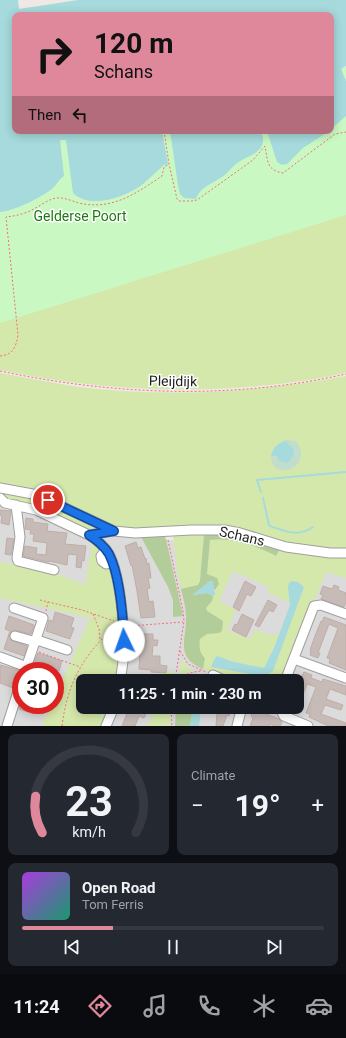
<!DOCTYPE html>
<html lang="en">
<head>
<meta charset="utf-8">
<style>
  body { margin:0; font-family:Roboto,sans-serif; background:#242831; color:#f1f3f6; height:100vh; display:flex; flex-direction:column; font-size:15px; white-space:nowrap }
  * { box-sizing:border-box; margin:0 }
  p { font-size:13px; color:#9ea1a6 }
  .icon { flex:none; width:22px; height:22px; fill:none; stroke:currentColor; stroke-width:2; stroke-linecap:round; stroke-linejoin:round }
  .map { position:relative; height:726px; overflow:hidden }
  .sheet { display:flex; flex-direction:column; gap:8px; padding:8px; background:#0d0f14; flex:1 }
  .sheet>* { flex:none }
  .banner { position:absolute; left:12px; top:12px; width:322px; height:122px; border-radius:8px; box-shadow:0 2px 10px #0003; background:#df889b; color:#111; overflow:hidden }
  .speed { position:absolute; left:12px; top:662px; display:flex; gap:8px; font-size:20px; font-weight:700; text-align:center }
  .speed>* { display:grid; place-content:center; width:52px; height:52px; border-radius:50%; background:#171b24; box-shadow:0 2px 10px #0003; line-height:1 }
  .speed .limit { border:6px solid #d22; background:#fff; color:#111 }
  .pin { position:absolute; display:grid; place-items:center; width:34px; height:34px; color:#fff; margin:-17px; border:2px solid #fff; border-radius:50%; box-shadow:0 1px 4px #0007 }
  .me { position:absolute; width:44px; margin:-22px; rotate:357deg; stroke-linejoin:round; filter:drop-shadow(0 0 3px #0008) }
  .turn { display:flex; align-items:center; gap:14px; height:84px; padding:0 16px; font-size:18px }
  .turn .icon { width:52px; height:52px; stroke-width:2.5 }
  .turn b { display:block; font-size:28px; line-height:34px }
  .then { display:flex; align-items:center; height:38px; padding:0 16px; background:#0003; gap:8px; font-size:15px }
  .big { font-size:30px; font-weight:700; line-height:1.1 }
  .sheet .widget { flex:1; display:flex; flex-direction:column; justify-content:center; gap:6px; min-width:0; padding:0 14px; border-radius:8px; background:#242831 }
  .sheet .dial { align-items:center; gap:0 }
  .dial svg { height:104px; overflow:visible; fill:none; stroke:#363941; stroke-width:7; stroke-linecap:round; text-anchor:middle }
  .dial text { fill:#f1f3f6; stroke:none }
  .song { display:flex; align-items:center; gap:12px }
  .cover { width:48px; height:48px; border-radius:6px; background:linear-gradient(135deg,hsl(280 70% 55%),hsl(160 70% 35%)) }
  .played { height:4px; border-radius:2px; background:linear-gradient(90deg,#df889b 30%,#363941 30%) }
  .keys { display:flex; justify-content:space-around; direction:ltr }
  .heat { display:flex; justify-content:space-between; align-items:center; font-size:22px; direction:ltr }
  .sheet .tiles { flex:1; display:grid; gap:8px; grid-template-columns:1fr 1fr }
  .widget:last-child { grid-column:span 2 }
  .trip { position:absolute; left:76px; top:674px; width:228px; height:40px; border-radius:8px; background:#171b24; box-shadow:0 2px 10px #0003; font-weight:700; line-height:40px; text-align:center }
  .menu { display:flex; height:64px; justify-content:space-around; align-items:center; background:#090b0e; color:#9ea1a6 }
  .menu .icon { width:28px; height:28px }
  .menu .current { color:#df889b }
  .menu b { font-size:18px; color:#f1f3f6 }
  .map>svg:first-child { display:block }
  .residential { fill:#dcdbdb; fill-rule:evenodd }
  .grass { fill:#d5e8ab; fill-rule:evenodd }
  .forest { fill:#b3cd9a }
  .wetland { fill:#c2ddcb }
  .park { fill:#c9f8c2 }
  .water { fill:#a6dadc }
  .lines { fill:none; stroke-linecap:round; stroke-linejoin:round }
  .stream { stroke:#a6dadc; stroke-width:2 }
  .building { fill:#c7bbb8; stroke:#c0ada7 }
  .minor-casing { stroke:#9f9f9f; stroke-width:11 }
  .path { stroke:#f66e7b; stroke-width:1; stroke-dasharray:2 2; stroke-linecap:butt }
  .minor { stroke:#fff; stroke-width:9 }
  .route-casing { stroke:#114b97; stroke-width:10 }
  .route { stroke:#1a73e8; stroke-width:7 }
  .labels { text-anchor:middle; stroke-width:3; stroke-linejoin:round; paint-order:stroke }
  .park-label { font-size:14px; fill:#1b7b0e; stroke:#fff }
  .street-label { font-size:14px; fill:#1e1e1e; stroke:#fff }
</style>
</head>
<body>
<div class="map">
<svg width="346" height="726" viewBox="0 0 346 726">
  <rect width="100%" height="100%" fill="#efe9e5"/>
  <path class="residential" d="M0,501L98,532L346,560V726H0ZM21,671H55V705H21ZM83,681H297V707H83Z"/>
  <path class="grass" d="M346,116V373C231,397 114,394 0,370V212L331,131Z
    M0,373C24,377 48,382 72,386C163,398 255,393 346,376V551L296,546L242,531L121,530L0,485Z
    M0,490L32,496L103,529L90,532L11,501L0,495Z
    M204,533L200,581L198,585L181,589L177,570L173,535Z
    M93,540L100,545L111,567L123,638L118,681H83V707H112L104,726H42L51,705H55V697L90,618L0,598V562L34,567L55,573L85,585Z
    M210,540C233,537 256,546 276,556L281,547L346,555V578L326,572L283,681H234L203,669L205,658C199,652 199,647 200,639C203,637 205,634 209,633C220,630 222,636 223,621L207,611L206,608C213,599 214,593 219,584L217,578L207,574ZM233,571L269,587L267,592L290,603L288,588L289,583C295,580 298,583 304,586L277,659L261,676L220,668L214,669L217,656L234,662L264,668L268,662L279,634L268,635L255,629L250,639L227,630L236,610L219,601Z
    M182,658L186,665L194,670L188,671L179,677Z
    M159,670L174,672L173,681H159Z
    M193,674H201L208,676L205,680L182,681L187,676Z
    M157,707H170V726H147Z"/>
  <path class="forest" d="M231,532L281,547L276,556C256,546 233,537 210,540L207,574L217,578L219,584L215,590L210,581L193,595L207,593L213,596L212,601L206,608L207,611L223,621L222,631L219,633L207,634L200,639C199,647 199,652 205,658L203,669C174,657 187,639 186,616C186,607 183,598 181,589L198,585L200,581L204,533Z
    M162,533L166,539L183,616L173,617V600L168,587L140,535Z
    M179,707H193L190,726H175L176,708Z"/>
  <path class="wetland" d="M287,440L296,441C316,467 271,484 271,456L292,458L295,453L294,449L287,443Z"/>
  <path class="park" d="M346,67V215L0,323V148L111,131H331V72Z"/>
  <path class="water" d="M0,0H18L19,9L78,0H346V66L341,69L346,81V116L331,129V15H15V131H162L168,164L164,165C157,171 150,178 143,184C126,197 90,210 73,193L66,140H60L64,176C59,179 58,183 54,187C45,196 12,212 0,212Z
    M170,131H261C261,133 264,138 263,140C263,154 244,157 236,164C231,168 227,174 222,177C213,183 199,188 196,199L184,198L180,194L178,185Z
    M267,131H329L303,148L287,164L282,165L277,162Z
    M287,440V443L294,449C295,455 292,460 286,463L278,460L277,456H271C273,447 278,443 287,440Z
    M210,581H213L215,595L213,596L207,593L192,595Z
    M292,581L298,582L304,587L273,671L267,675L261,676L211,667L214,660L217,656L234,662L264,668L274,648L290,605L288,588L289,583Z
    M193,707H201L199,726H190Z"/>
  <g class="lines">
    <path class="stream" d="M261,492L257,480L346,472
      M263,498L269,525L270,526C287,532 298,537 313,527"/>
  </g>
  <path class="building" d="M0,510L11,511L9,525L1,523L2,516L0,515Z
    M26,518L33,519V522L48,524L47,531L67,533L65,544L86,546L84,561L82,560L81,568L76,567L77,555L68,554L67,565L49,561V562L44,561L23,556L25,546L37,548L36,554L46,555L47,543L33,541L34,534H30L31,530L25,529Z
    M7,538L14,539L11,555L5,554Z
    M136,542L138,548L141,547L145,559L146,558L147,564L149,563L151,578H148L150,588L147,589L149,602L153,601L155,617L141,618L137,591L132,565L131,566L125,546Z
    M245,581L256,587L251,596L247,594L239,611L233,607Z
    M334,585L339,587L338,590L346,593V602L344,607L321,599L323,595L320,594L323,586L332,589Z
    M268,600L277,605L273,612L269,610L259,627L255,625Z
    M55,612L74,618L71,627L74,628L70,639L46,631L49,620L53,621Z
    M242,614L254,620L246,637L232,630L235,624L237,625Z
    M9,616L34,625L31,634L14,630L9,634L11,640L27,646L24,656L4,649L10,631L5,629Z
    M324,617L346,625V670L329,663L330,659L327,658L338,628L329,624L318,653H320L318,658L310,655L311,650H310L315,636L321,621L322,622Z
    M141,634H153V640H158L157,646L153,645L152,656H160V665L167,666L166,673L151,672V670L139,669Z
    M38,653L62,661L59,671L34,663Z
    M0,665L19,670V677L15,680L13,688L0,683Z
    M304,672L312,675L311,678L322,682L323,679L346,686V695L330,689L326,699L343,705L341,710L325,705L321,714L346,723V726H328L309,717L310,714L306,713L316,687L307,684L298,708H299L297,713L287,709L286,707H297V685Z
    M20,704L21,705H44L41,713L30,709L28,712L19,709Z
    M137,707H142V709L147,711L144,718L139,716L135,726H122L128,711L130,712L132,709L136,710Z
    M213,707H233L229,716L227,715L223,726H216L217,713L212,711Z
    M254,709L279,719L282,722L280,726H275L270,724V726H250L253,718L251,716Z"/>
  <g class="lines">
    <defs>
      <path id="minor" d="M0,488L38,495L114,531L135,533L191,530H225L240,533L286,547L330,553H346
        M0,498L5,503L36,510L89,535L113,531
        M16,505L20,537L17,558L18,561L54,570
        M89,535C97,540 104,545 109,554C120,574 124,624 124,647C124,658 122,670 120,681
        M106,550L101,556L102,561L106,564L112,562
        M14,608L43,618L25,671
        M15,636L36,642
        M37,640L67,650
        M0,657L27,667
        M294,659L346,678
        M213,675L226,681
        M285,681L314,606L321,605L346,614
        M279,707L284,716L308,726
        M7,726L21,682
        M106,726L114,707
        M237,726L242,707"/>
    </defs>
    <use href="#minor" class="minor-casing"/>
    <path class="path" d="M164,131L169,164L177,199L179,201H191L197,200L253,160L265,146C268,161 266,170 283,173L335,134L346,132
      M0,356C13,355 16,347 18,335L6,217C15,216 24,214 32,210C40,206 48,199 57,198C66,197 75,203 84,204C115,209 138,192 162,176L164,167L169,164
      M0,371C113,395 232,400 346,374
      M168,540L183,611L184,621L175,681
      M40,600L82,610L114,621
      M46,611L48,602
      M93,614L99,629L100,639
      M130,626L183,622
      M180,651L188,664L206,672
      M39,652L80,667
      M177,681C184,674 192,672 201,671
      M171,707L172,726
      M62,726C67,685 83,654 115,627"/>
    <use href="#minor" class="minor"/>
  </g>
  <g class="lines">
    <defs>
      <path id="route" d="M48,500L114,531L89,535C97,540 104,546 109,554C120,576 123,617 124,641"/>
    </defs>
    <use href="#route" class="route-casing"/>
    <use href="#route" class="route"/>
  </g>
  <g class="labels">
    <g class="park-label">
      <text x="80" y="221">Gelderse Poort</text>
    </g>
    <g class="street-label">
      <text transform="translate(173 381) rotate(1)" y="5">Pleijdijk</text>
      <text transform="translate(242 536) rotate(13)" y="5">Schans</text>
    </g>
  </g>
</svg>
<div class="speed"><div class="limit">30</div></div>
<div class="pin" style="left:48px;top:500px;background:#d93025"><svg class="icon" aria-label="arrive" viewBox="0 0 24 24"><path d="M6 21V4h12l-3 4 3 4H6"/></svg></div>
<svg class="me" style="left:124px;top:641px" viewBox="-20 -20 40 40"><circle r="19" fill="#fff"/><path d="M0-13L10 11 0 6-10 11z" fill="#1a73e8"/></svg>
<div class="trip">11:25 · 1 min · 230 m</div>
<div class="banner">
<div class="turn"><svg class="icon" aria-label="right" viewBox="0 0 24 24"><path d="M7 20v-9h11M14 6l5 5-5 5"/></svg><div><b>120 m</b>Schans</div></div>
<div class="then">Then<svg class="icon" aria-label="left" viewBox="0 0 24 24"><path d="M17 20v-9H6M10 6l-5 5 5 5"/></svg></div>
</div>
</div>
<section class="sheet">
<div class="tiles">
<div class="widget dial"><svg viewBox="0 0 100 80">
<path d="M14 69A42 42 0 1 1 86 69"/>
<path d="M14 69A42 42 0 0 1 9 41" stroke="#df889b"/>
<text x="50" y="56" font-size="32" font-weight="700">23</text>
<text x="50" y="72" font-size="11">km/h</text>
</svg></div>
<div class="widget"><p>Climate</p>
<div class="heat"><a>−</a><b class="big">19°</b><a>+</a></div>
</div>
<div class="widget">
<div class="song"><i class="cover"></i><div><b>Open Road</b><p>Tom Ferris</p></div></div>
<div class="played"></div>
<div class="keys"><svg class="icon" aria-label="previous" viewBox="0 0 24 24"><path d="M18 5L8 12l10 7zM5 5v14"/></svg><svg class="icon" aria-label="pause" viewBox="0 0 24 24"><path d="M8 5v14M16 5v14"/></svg><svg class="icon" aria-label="next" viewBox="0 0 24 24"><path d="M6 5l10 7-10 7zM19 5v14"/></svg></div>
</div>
</div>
</section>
<nav class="menu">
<b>11:24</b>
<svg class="icon current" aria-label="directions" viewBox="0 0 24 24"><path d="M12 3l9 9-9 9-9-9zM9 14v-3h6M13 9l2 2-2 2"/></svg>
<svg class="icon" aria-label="music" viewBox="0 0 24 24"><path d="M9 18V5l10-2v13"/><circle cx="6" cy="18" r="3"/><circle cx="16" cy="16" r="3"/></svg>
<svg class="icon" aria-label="phone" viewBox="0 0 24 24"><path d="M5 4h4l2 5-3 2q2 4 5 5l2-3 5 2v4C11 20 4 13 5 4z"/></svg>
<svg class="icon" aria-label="climate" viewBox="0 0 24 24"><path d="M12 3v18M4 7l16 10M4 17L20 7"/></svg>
<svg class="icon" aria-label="car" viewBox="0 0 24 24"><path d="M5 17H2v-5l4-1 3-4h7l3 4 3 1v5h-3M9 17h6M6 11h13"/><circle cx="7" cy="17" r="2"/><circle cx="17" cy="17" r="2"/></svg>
</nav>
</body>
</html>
